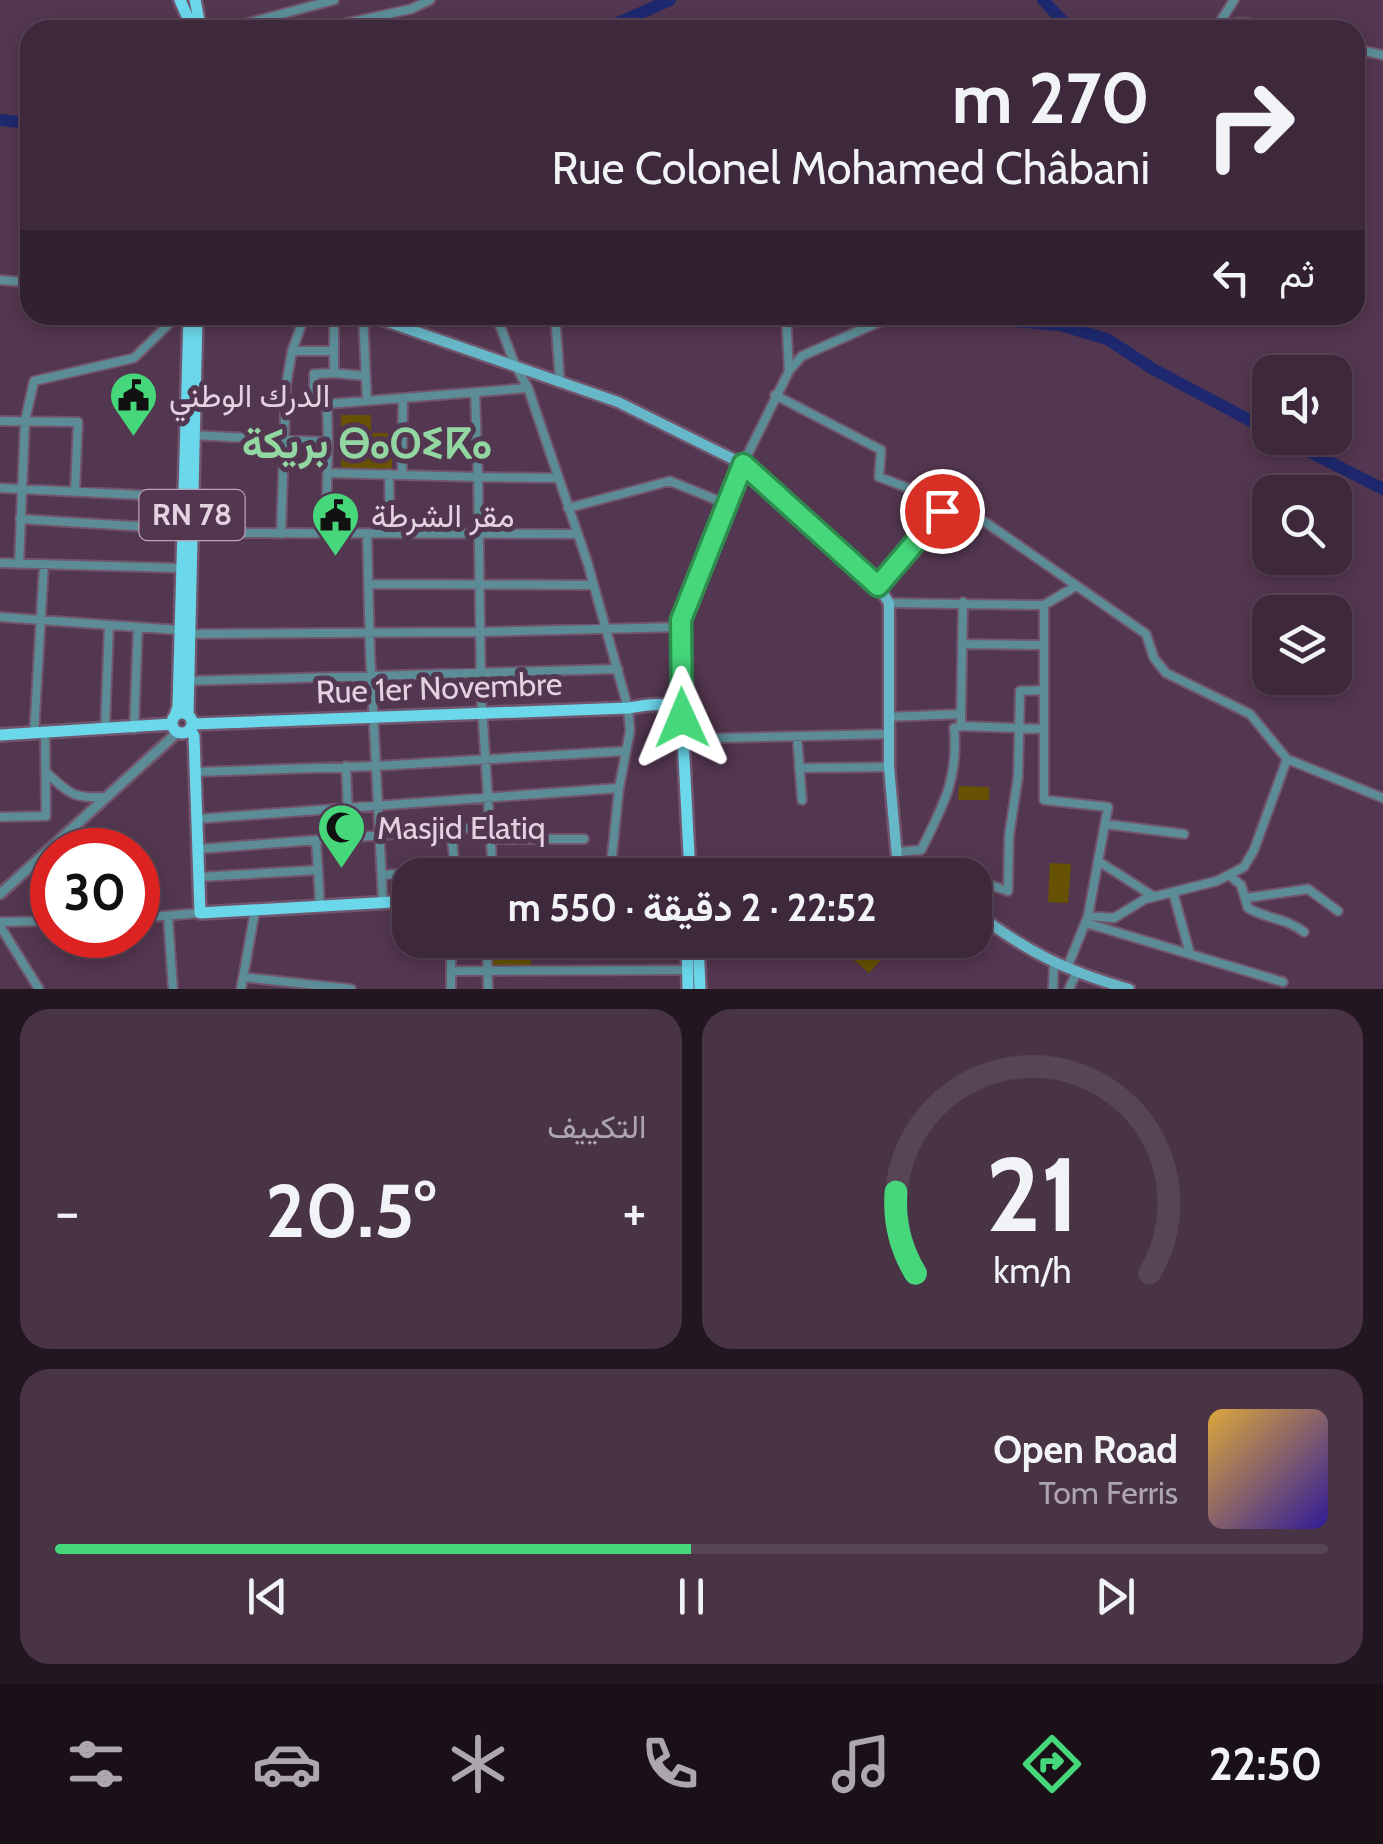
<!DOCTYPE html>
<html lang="ar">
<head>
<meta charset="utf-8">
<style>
  body { margin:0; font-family:Cabin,Vazirmatn,"Noto Sans Tifinagh",sans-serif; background:#493446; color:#f1f3f6; direction:rtl; height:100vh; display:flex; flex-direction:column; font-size:38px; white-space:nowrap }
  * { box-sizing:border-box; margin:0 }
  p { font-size:32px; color:#ada6af }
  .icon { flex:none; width:55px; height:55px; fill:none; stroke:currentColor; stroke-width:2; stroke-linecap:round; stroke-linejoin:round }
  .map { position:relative; height:989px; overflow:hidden; direction:ltr }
  .drawer { display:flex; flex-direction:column; gap:20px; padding:20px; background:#221620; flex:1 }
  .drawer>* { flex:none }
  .banner { position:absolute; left:20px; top:20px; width:1345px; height:305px; border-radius:30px; box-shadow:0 5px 15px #0003,0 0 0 2px #574455; direction:rtl; background:#3e283b; color:#f1f3f6; overflow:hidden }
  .controls { position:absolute; left:1252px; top:355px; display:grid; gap:20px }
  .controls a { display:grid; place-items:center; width:100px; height:100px; border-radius:20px; background:#3e283b; box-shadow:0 5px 15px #0003,0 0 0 2px #574455; font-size:50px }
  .speed { position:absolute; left:30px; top:828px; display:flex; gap:20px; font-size:50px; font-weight:700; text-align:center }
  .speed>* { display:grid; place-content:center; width:130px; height:130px; border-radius:50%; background:#3e283b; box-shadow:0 5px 15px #0003,0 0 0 2px #574455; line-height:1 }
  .speed .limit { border:15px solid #d22; background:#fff; color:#111 }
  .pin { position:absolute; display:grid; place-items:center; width:85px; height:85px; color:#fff; margin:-42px; border:5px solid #fff; border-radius:50%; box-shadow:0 2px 10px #0007 }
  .me { position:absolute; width:110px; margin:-55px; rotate:359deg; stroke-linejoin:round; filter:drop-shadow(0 0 8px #0008) }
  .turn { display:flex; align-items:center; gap:35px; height:210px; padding:0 50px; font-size:45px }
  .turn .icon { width:130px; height:130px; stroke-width:2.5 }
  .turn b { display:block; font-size:70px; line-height:85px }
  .then { display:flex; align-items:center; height:95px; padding:0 50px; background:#0003; gap:20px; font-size:38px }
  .big { font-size:75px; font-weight:700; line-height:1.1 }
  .drawer .widget { flex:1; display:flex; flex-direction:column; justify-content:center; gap:15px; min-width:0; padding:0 35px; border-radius:30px; background:#493446 }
  .drawer .dial { align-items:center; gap:0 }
  .dial svg { height:260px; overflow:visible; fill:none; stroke:#574455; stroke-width:7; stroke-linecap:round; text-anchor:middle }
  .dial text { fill:#f1f3f6; stroke:none }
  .song { display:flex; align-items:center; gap:30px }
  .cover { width:120px; height:120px; border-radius:15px; background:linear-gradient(135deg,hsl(40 70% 55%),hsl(250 70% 35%)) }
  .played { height:10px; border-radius:5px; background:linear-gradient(90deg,#46d77a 50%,#574455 50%) }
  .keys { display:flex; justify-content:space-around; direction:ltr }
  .heat { display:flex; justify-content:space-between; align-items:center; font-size:55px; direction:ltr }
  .drawer .tiles { flex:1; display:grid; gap:20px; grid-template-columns:1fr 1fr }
  .widget:last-child { grid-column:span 2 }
  .trip { position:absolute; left:392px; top:858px; width:600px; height:100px; border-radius:30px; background:#3e283b; box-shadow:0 5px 15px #0003,0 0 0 2px #574455; font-weight:700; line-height:100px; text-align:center; direction:rtl }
  .menu { display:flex; height:160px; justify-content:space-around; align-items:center; background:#191018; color:#ada6af }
  .menu .icon { width:70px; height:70px }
  .menu .current { color:#46d77a }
  .menu b { font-size:45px; color:#f1f3f6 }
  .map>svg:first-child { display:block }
  .green { fill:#675203 }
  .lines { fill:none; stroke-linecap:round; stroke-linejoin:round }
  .river { stroke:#1e286e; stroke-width:12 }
  .minor-casing { stroke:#70556c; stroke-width:12 }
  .tertiary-casing { stroke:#70556c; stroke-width:14 }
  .secondary-casing { stroke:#70556c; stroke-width:15 }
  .primary-casing { stroke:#70556c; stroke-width:16 }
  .minor { stroke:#5c8d97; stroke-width:8 }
  .tertiary { stroke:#5c8d97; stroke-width:9 }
  .secondary { stroke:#66b7c7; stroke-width:10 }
  .primary { stroke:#6bd7eb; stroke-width:11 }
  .route-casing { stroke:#2e8c4f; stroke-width:25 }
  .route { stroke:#46d77a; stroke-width:18 }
  .labels { text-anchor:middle; stroke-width:10; stroke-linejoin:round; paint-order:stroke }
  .shield { fill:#53364f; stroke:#b8a3b5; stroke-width:2.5 }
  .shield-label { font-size:30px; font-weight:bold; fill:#e4d2e1 }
  .poi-label { font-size:32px; fill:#e4d2e1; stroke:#53364f; text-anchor:start }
  .street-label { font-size:32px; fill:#e4d2e1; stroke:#53364f }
  .district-label { font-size:42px; font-weight:bold; fill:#92d6a2; stroke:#53364f }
</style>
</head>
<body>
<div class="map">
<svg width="1383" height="989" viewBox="0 0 1383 989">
  <rect width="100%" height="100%" fill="#53364f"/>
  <path class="green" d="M341,415H371V433H392V470H341Z
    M959,786L989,787V800H958Z
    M1050,863L1071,864L1068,903L1048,902Z
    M871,940H890L895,945L869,973L854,960Z
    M531,942V966L487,968V943Z"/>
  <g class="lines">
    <path class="river" d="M1043,0L1071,30
      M602,30L670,0
      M0,120L30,123
      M940,315L1060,325L1107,339L1153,369L1270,431
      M1282,438L1383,489"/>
    <defs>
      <path id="minor" d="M222,30L334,0
        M315,30L411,9L430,0
        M1215,30L1234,0
        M1217,30C1239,17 1256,24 1280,30
        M1355,49L1383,55
        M0,280L24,282
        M334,315V373L366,376
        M363,315L367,401
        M496,315L515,365L528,388L587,561L628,708L630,731L619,788L610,875
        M555,315L560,382
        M786,315L789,371
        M292,351H334
        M334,373L314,374V395L318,402L327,404L528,388
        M475,393L478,477L558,478
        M775,395L881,450L879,477L956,506L985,522L1146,634L1154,658L1166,673L1250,714L1287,759L1254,850L1244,867L1217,881L1145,899L1114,918L1088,916L1067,968
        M0,421L78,422L75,491
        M191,435L328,442L327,404
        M328,473L478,477L481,692L493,875
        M389,474L390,532
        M402,474L403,398
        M0,488L182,497
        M568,508L670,481L729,505
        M20,519L247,533L577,534
        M326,533L328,442
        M367,533L370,651L383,903
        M281,534L286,386L292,351L305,315
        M0,563L181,568
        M19,564L25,421L34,381L134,358L178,315
        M368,584L592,585
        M878,586L942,511L954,507
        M889,603L1044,605L1076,586
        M1044,605V800L1108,807L1088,916
        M0,617L179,630
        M188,634L481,632L680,627
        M962,644L1044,645
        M187,681L618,669
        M888,717L961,714L963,602
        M682,718L680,627L684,610L743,464L789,371L802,356L895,315
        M961,726L1044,729
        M134,729L138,627
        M105,730L109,625
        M34,734L44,564
        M797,736L802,800
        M684,739L889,734
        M1287,759L1383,798
        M346,766L349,838
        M799,768L889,767
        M46,772C70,795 75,799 107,797
        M195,772L376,766L626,751
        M0,817L46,816L45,733
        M196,819L619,788
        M1105,824L1184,834
        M451,829L455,870
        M491,839H584
        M198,849L490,827
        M897,852L921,850C943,807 959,777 954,728L961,726V714
        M1098,861L1153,896
        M318,870L320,907
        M382,875L493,868
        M1229,875L1241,885L1248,908C1267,919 1286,918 1304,932
        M199,877L318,870L316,841
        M975,880L1008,891L1009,836L1018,777L1020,691L1044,690
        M1173,892L1190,954
        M1246,898L1308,889L1338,911
        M168,917L173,989
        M138,918L200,913
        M0,922L52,921
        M1086,923L1283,982
        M0,926L39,989
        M487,940L488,989
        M452,971L688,970
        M243,977L351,989
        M241,989L255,911
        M451,989V940
        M1053,989L1054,963
        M1069,989L1076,974"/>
      <path id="tertiary" d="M0,894L178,732"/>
      <path id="secondary" d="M368,315L618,402L743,464L765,488L878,586L889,603V767L898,869
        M820,875L898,869L916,875
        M975,912C1027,952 1066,971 1129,989"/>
      <path id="primary" d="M180,0L193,30
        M195,0L201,30
        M172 723a10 10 0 1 1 20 0a10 10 0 1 1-20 0Z
        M188,715L197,315
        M175,716L178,706L189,315
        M193,724L628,708C651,705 667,698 682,718L690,875
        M190,729L194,736L200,913L410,901
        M0,735L172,724
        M687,940L688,989
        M698,940L700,989"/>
    </defs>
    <use href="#minor" class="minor-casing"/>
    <use href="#tertiary" class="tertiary-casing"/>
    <use href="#secondary" class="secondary-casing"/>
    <use href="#primary" class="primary-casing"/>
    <use href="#minor" class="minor"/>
    <use href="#tertiary" class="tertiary"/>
    <use href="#secondary" class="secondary"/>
    <use href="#primary" class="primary"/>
  </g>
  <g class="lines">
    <defs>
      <path id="route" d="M682,718L681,620L743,464L878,586L942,511"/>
    </defs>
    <use href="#route" class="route-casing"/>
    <use href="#route" class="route"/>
  </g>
  <defs>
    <symbol id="civic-pin" viewBox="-11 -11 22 30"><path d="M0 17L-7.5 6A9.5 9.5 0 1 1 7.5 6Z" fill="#46d77a" stroke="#53364f"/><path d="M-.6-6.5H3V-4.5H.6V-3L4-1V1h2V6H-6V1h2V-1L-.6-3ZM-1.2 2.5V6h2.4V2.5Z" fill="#111"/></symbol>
    <symbol id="mosque-pin" viewBox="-11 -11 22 30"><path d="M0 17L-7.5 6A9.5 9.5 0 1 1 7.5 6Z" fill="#46d77a" stroke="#53364f"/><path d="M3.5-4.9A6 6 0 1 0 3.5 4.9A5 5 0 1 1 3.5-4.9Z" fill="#111"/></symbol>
  </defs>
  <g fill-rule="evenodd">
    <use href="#civic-pin" x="106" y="368" width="55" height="75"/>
    <use href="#civic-pin" x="308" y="488" width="55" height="75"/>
    <use href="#mosque-pin" x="314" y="800" width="55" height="75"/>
  </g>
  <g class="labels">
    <rect class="shield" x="139.5" y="490" width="105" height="50" rx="8"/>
    <g class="shield-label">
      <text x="192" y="525">RN 78</text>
    </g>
    <g class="poi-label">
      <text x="169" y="407">الدرك الوطني</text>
      <text x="371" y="527">مقر الشرطة</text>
      <text x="377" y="839">Masjid Elatiq</text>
    </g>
    <g class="street-label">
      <text transform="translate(439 688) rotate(-2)" y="11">Rue 1er Novembre</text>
    </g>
    <g class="district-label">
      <text x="367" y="458">بريكة ⴱⴰⵔⵉⴽⴰ</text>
    </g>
  </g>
</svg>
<div class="controls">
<a><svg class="icon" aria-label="sound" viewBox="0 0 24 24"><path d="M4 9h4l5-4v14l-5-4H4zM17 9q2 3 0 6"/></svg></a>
<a><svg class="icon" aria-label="search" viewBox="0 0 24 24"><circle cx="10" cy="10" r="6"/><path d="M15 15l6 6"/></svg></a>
<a><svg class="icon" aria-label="layers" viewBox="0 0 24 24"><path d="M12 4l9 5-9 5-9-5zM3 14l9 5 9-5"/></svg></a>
</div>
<div class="speed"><div class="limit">30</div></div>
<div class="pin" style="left:942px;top:511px;background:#d93025"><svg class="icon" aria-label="arrive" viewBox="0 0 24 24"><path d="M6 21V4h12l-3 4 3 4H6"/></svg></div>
<svg class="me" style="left:682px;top:718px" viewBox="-20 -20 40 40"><path d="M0-17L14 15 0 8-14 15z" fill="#46d77a" stroke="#fff" stroke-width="4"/></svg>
<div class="trip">22:52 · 2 دقيقة · 550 m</div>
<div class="banner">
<div class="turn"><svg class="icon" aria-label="right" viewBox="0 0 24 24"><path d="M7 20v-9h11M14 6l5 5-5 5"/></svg><div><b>270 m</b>Rue Colonel Mohamed Châbani</div></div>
<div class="then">ثم<svg class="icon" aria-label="left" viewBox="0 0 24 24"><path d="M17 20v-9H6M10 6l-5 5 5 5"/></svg></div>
</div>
</div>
<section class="drawer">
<div class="tiles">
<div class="widget dial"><svg viewBox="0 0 100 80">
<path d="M14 69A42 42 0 1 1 86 69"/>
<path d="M14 69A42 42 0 0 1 8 44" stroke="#46d77a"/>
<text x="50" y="56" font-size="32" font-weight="700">21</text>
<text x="50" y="72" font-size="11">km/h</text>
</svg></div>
<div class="widget"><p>التكييف</p>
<div class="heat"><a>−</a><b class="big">20.5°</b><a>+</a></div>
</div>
<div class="widget">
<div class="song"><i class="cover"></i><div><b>Open Road</b><p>Tom Ferris</p></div></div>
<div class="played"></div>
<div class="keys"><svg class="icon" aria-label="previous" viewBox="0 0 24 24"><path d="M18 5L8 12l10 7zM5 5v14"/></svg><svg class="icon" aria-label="pause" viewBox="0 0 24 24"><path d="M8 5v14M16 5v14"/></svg><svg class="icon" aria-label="next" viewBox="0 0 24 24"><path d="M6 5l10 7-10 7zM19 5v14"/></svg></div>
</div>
</div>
</section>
<nav class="menu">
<b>22:50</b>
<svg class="icon current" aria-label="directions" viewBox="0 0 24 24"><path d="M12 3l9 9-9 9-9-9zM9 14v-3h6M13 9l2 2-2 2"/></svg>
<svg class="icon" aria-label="music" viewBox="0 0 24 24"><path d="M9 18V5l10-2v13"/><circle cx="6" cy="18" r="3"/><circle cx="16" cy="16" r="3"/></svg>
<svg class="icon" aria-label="phone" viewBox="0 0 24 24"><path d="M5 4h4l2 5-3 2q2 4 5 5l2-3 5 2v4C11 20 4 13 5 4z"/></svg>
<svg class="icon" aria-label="climate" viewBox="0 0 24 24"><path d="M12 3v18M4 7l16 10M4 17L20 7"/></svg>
<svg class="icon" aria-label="car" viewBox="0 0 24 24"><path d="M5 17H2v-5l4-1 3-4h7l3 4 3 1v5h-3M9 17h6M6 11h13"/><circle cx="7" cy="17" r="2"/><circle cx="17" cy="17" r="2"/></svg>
<svg class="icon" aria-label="filters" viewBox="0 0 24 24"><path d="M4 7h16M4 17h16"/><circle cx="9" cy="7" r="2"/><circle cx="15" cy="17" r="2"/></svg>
</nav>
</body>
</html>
